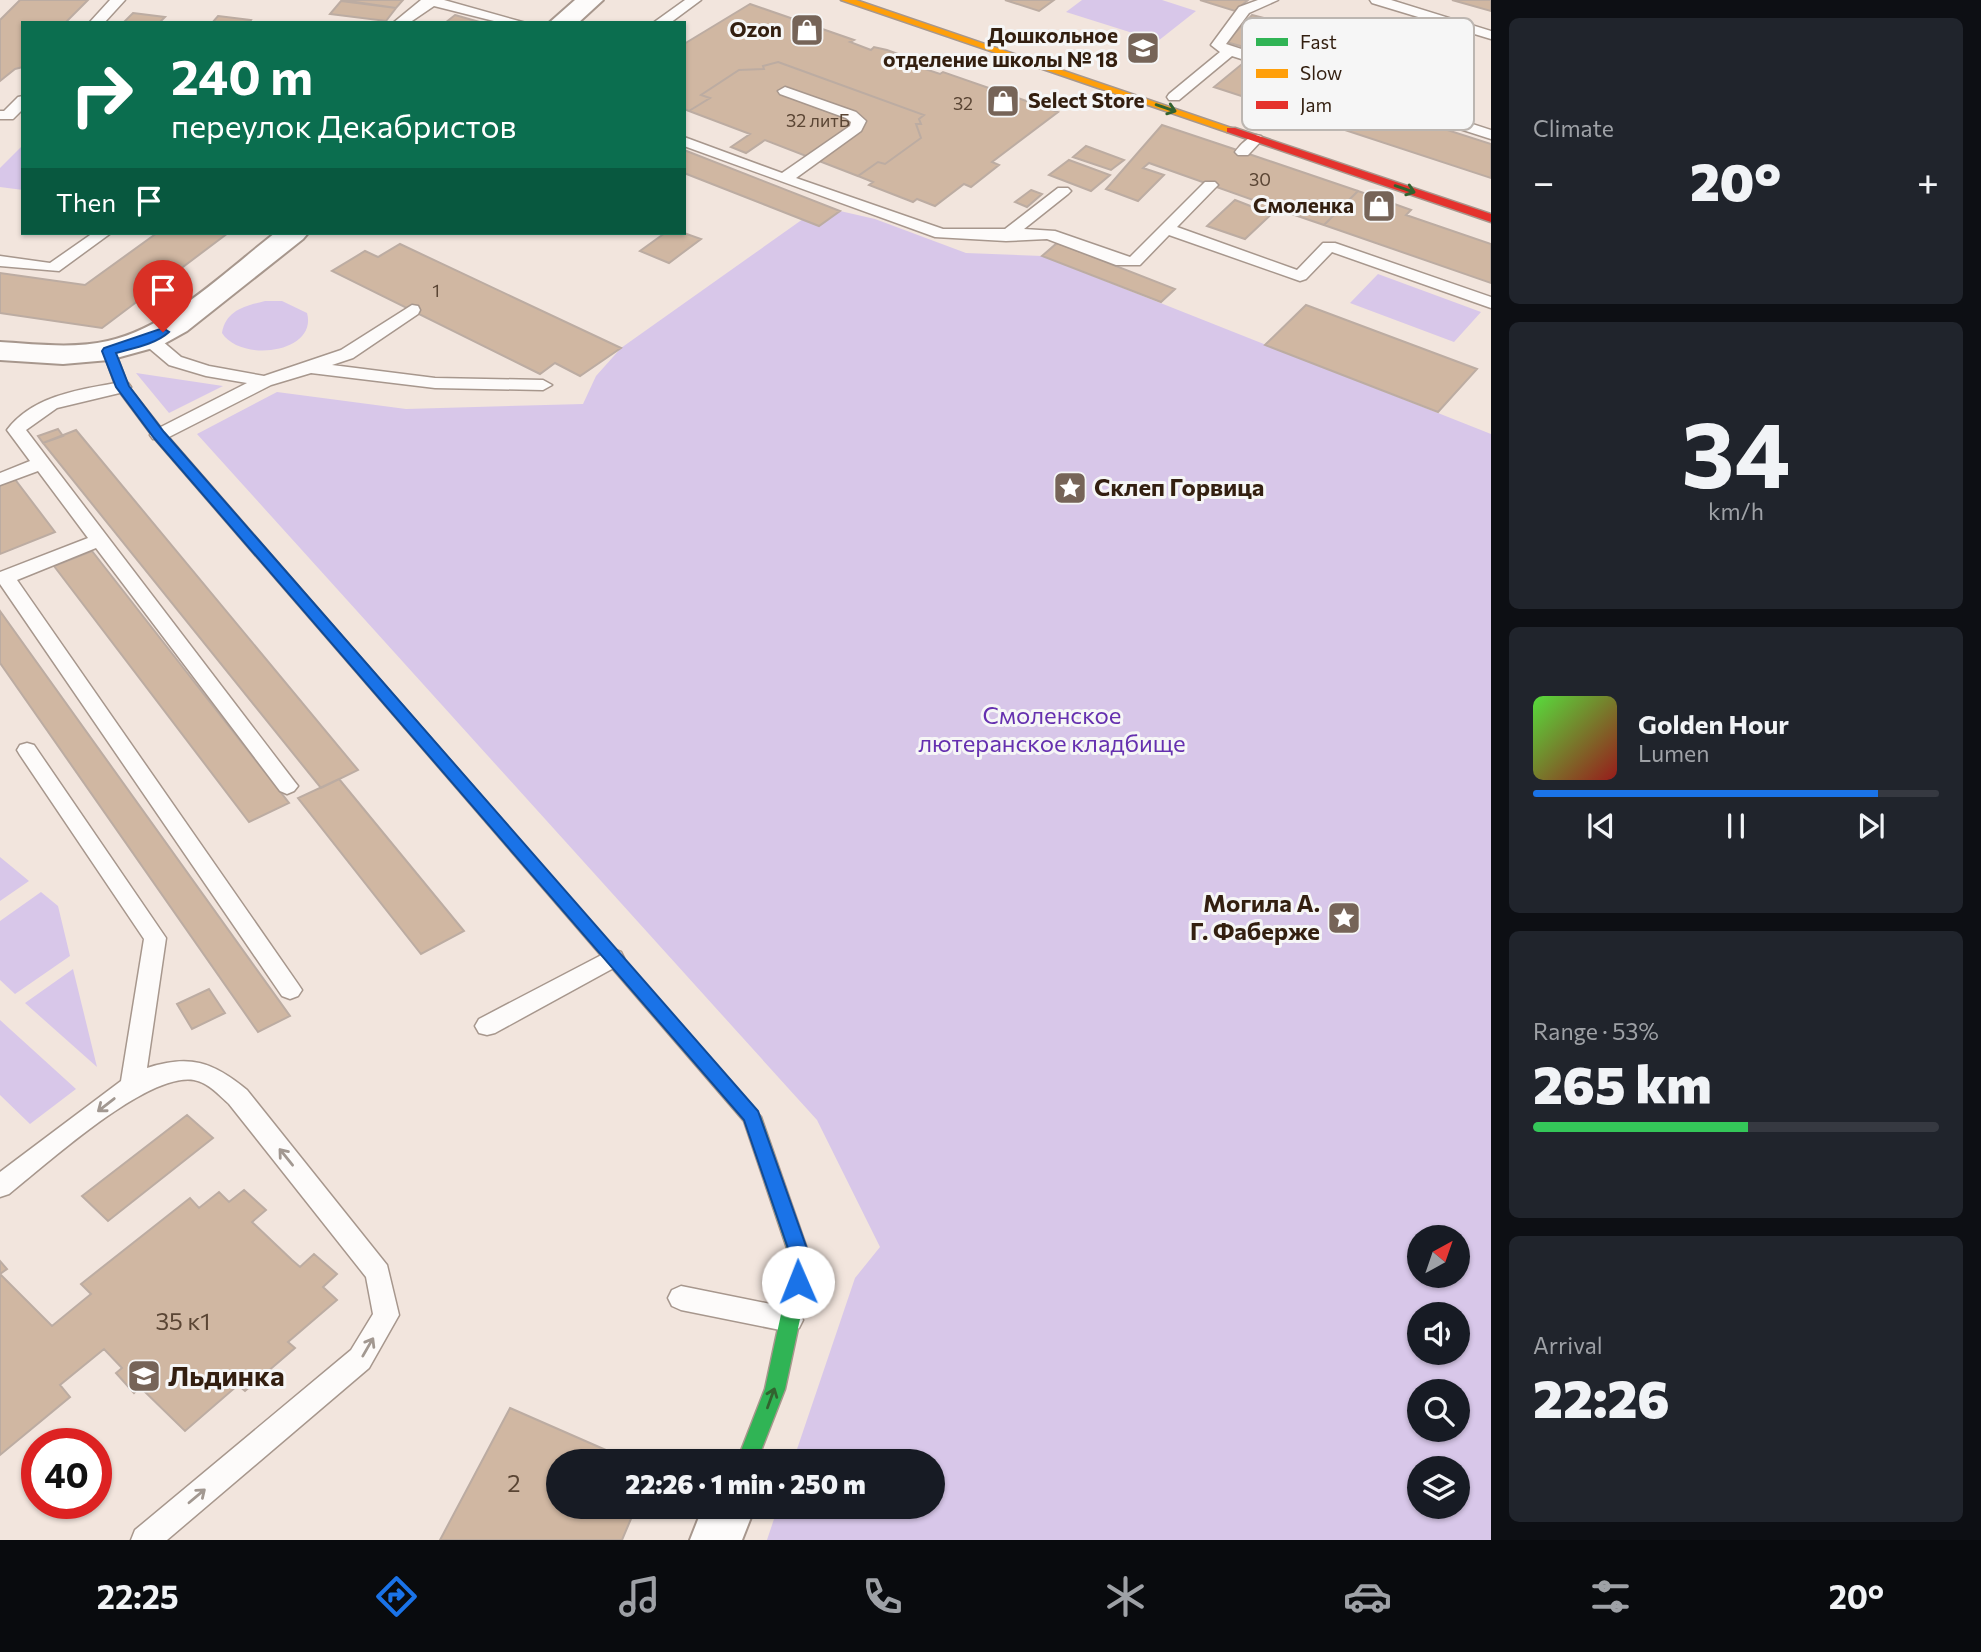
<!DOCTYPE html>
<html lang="en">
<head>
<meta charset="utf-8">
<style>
  body { margin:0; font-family:Commissioner,sans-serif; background:#20242c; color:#f1f3f6; height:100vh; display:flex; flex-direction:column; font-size:26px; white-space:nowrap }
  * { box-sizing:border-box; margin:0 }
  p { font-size:23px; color:#9ea1a6 }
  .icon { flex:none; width:38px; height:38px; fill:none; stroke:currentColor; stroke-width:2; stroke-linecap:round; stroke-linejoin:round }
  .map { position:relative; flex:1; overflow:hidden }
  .details { display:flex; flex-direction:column; gap:18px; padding:18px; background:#0d0f14; width:490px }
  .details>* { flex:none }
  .guide { position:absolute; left:21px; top:21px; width:665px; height:214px; border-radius:0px; box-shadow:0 2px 5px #0004; background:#0b6e4f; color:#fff; overflow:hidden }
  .needle { width:46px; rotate:40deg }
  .buttons { position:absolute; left:1407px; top:1225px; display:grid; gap:14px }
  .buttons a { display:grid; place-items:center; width:63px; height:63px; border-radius:50%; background:#171b24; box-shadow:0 2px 5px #0004; font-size:35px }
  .speed { position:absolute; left:21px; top:1428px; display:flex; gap:14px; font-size:35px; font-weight:700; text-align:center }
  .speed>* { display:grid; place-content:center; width:91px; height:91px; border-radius:50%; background:#171b24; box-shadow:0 2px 5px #0004; line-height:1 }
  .speed .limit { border:10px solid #d22; background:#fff; color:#111 }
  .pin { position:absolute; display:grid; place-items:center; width:60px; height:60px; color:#fff; margin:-72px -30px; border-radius:50% 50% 50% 0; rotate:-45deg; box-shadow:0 0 7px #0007 }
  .pin .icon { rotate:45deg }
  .me { position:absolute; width:77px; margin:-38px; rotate:359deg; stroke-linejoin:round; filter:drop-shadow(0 0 5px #0008) }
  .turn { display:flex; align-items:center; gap:24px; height:147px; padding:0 35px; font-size:32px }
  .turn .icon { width:91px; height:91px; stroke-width:2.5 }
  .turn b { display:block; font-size:49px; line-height:60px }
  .then { display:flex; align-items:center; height:66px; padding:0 35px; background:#0003; gap:14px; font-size:26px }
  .big { font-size:52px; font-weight:800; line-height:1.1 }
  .details .widget { flex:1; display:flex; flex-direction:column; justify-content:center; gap:10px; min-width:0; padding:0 24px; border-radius:10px; background:#20242c }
  .details .dial { align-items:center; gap:0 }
  .dial b { font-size:91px; line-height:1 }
  .song { display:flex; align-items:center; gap:21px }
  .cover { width:84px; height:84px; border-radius:10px; background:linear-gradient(135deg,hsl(110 70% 55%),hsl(0 70% 35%)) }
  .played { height:7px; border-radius:4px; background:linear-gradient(90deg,#1a73e8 85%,#363941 85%) }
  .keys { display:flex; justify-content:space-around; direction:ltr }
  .heat { display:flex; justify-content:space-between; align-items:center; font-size:38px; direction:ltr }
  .charge { height:10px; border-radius:5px; background:linear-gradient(90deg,#34c759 53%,#363941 0) }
  .trip { position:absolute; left:546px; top:1449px; width:399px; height:70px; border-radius:35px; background:#171b24; box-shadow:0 2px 5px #0004; font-weight:800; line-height:70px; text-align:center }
  .tab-bar { display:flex; height:112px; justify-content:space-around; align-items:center; background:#090b0e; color:#9ea1a6 }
  .tab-bar .icon { width:49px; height:49px }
  .tab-bar .on { color:#1a73e8 }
  .tab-bar b { font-size:32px; color:#f1f3f6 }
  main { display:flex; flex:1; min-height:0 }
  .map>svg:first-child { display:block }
  .green { fill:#d8c7e9; fill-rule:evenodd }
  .building { fill:#d0b7a2; stroke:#bcaca2; stroke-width:2 }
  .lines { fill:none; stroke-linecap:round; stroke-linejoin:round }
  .lane-casing { stroke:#a7978d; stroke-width:3 }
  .street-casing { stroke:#a7978d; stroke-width:4 }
  .fast-casing { stroke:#a7978d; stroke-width:3 }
  .slow-casing { stroke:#a7978d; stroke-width:3 }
  .jam-casing { stroke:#a7978d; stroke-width:3 }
  .lane { fill:#fdfbfa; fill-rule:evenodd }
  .street { fill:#fdfbfa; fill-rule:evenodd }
  .fast { fill:#30b455; fill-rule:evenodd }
  .slow { fill:#ff9f0a; fill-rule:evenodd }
  .jam { fill:#e5322d; fill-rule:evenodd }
  .oneway { stroke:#32622f }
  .oneway2 { stroke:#a29891 }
  .route { fill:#1a73e8; stroke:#114b97; stroke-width:2 }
  .labels { text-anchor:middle; stroke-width:6; stroke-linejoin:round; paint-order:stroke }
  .far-number-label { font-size:18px; fill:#5a4534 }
  .far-poi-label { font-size:21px; font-weight:bold; fill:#331f10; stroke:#f6f6f6; text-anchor:end }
  .poi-label { font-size:24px; font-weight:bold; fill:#331f10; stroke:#f6f6f6; text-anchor:start }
  .park-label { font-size:24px; fill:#6530af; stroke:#f6f6f6 }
  .near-number-label { font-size:24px; fill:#5a4534 }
  .near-poi-label { font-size:28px; font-weight:bold; fill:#331f10; stroke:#f6f6f6; text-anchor:start }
  .key { fill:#f6f6f6; stroke:#bcb6b1; stroke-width:2 }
  .key-label { font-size:19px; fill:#331f10 }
</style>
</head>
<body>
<main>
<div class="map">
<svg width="1491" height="1540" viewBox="0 0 1491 1540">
  <rect width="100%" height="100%" fill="#f2e5dd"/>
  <path class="green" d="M1082,0H1162L1196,11L1158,41L1066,12Z
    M23,145V190L0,187V168Z
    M840,211L875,219L966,253L1042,256L1491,434V1540H767L778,1507H933V1461H793L855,1278L880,1247L817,1120L197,434L277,392L406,409L583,404L596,376L621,348L803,219L819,225ZM1419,1237H1458V1276H1419ZM1419,1314H1458V1353H1419ZM1419,1391H1458V1430H1419ZM1419,1468H1458V1507H1419Z
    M1378,274L1481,312L1454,342L1350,303Z
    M265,301H282L307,313C318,353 241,363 222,333C226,310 245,306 265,301Z
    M136,373L223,386L169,413Z
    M0,857L29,881L0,901Z
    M41,892L58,906L70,956L15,994L0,980V921Z
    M73,969L97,1067L25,1003Z
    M0,1020L76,1089L30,1124L0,1095Z"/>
  <path class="building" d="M20,0H88L65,23H23V67L15,69L0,81V20Z
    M342,0H403L396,8Z
    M1005,0H1054L1039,11Z
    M1200,0H1248L1235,11Z
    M1452,0H1491V11Z
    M341,1L396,8L386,21L330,14Z
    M750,4L854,40L850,42L871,50L874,47L887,50L917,61L925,65L922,68L940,74L943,72L1058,112L992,162L999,165L971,187L964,184L935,206L917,199L913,202L869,185L873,182L858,176L878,162L885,164L921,138L916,124H921L919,119L924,115L778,62L763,66L764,69L739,70L701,95L710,98L689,111L684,109V44Z
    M133,13L165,17L159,23H123Z
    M455,15L483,23H445Z
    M1252,15L1288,24L1262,52L1226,42Z
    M218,16L251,20L249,23H212Z
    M778,62L924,115L919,119L921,124H916L921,138L885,164L878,162L858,176L765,140L746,153L731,147L750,134L689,111L710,98L701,95L739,70L764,69L763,66Z
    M1242,64L1491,144V178L1214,87Z
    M1162,125L1243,152L1358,191L1324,225L1277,209L1245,239L1207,226L1235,200L1253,207L1259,202L1149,163L1143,168L1164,175L1138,201L1106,189Z
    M1086,146L1124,160L1111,170L1073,157Z
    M684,150L840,211L819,226L684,173Z
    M1069,160L1110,175L1091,191L1049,175Z
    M1031,190L1042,194L1027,207L1015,202Z
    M1358,191L1411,210L1406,215L1491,244V283L1324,225Z
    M157,233H228L102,328L0,313V273L85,285Z
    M665,233H684L701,239L669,263L640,251Z
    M1057,243L1175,289L1161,302L1042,256Z
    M400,244L621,348L580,376L555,363L540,374L332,271L365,251L378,257Z
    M1306,305L1477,369L1438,412L1265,345Z
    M58,429L63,436L43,443L38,436Z
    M76,430L358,770L321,788L43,443Z
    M14,478L55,532L0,554V483Z
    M92,551L289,803L249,822L54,566Z
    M0,611L290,1016L258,1032L0,663Z
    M339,779L464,931L421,954L298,798Z
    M209,989L225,1013L192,1029L177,1004Z
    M187,1115L213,1138L108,1221L82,1196Z
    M244,1190L266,1210L252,1222L292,1260L300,1267L314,1254L337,1274L323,1287L337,1300L288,1342L295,1348L245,1391L238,1385L185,1431L140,1387L134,1393L116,1373L122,1368L104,1349L60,1385L70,1397L0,1455V1261L7,1269L0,1274L52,1326L91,1294L81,1284L190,1198L199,1208L219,1192L229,1202Z
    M510,1408L631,1461H558V1507H636L622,1540H440Z"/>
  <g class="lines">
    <defs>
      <path id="lane" d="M110,0H125L104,23H89Z
        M421,0H444L526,23H502L434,6L409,23H393Z
        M685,0H701L670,23H653Z
        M1258,0H1278L1249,13L1226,44L1410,104L1423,91L1406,83L1408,80L1441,47H1451V53L1423,81L1440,89L1423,108L1491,130V139L1232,56L1179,100H1169L1167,97L1169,94L1220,52L1211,45L1239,7Z
        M1370,0H1391L1491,31V39L1372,3Z
        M785,87L856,112L866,121L861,131L796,178L943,229H1005L1058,188H1068L1071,191L1068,194L1024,229L1055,231L1130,257L1205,182H1215L1218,185L1215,188L1177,227L1297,270L1323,243H1335L1491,297V308L1332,252L1306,279L1300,281L1169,235L1140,265H1116L1047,239L1006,241L935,237L684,146V137L782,173L850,126L851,122L846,118L780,94L778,91Z
        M23,96V109L13,119H0V111H4L18,97Z
        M1256,135L1261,136L1263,139L1248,155H1238L1235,152C1240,145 1248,137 1256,135Z
        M93,233H111L59,271L0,266V256L50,263Z
        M412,305L418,306L420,310L418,314L353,358L332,365L435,378L543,380L552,385L543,390L435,388L311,373L271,385L165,439H153L150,435L153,431L247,383L206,376L169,365L143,343L141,339L143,335H155L181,357L209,366L264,376L341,350Z
        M122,382L128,383L131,387L128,391L57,408L26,430L294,781L298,786L294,791L287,794L280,791L96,548L17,580L298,984L302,990L298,996L290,999L282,996L0,584V572L88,538L38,471L0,485V473L30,461L7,430C33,395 82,389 122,382Z
        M27,743L34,745L166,938L147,1068C190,1054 213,1062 247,1090L387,1265L399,1315L369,1368L167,1540H131L135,1530L351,1350L373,1314L366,1277L229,1104C219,1095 209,1083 194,1080C147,1072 47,1164 9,1194L0,1197V1172L121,1081L144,939L20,755L17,750L20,745Z
        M613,949L621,952L624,958L621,964L495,1033L487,1035L479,1033L475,1026L479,1019Z
        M681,1286L790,1308L799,1312L803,1320L799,1328L790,1332L681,1310L672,1306L668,1298L672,1290Z"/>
      <path id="street" d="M575,0H603L578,23H549Z
        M275,233H308L303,239L187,331L160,346L109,360L63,364L0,360V342C35,344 73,349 108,341C170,327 226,271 275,233Z
        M703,1507H755L742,1540H690Z"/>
      <path id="fast" d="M410,719L415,720L761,1117L812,1263L785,1389L757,1461H737L765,1389L792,1263L744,1121L405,728L402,724Z"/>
      <path id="slow" d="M841,0H856L1237,130L1227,132Z
        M109,347L115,351L128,386L164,432L415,720L418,724L415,728H405L154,438L116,387L103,351Z"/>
      <path id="jam" d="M1227,128H1235L1491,214V222L1227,132Z"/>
    </defs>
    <use href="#lane" class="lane-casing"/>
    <use href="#street" class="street-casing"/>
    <use href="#fast" class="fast-casing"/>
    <use href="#slow" class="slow-casing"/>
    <use href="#jam" class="jam-casing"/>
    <use href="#lane" class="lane"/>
    <use href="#street" class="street"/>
    <use href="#fast" class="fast"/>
    <use href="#slow" class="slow"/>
    <use href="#jam" class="jam"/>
  </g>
  <defs><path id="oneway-shaft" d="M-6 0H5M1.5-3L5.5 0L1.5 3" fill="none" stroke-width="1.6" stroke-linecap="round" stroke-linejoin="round" transform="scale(1.75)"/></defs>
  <g class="oneway">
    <use href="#oneway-shaft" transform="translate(1166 108) rotate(19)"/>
    <use href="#oneway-shaft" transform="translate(1405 189) rotate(19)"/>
    <use href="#oneway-shaft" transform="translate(771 1398) rotate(-70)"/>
  </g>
  <g class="oneway2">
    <use href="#oneway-shaft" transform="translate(106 1105) rotate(142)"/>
    <use href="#oneway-shaft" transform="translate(286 1157) rotate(-129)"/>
    <use href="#oneway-shaft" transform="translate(368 1347) rotate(-60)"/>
    <use href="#oneway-shaft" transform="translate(197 1496) rotate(-40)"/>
  </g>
  <path class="route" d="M163,328L169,332C156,344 134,348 116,353L129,386L164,432L758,1111L812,1263L805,1289L798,1291L791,1289L788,1282L793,1263L744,1120L154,438L116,387L102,351L104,348Z"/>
  <defs>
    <symbol id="shop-square" viewBox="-11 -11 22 22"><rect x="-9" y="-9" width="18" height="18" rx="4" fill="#766458" stroke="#f6f6f6"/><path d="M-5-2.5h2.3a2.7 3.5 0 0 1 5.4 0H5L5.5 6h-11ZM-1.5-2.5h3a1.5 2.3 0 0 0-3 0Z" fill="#fff"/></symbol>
    <symbol id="school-square" viewBox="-11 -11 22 22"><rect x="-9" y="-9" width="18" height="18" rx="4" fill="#766458" stroke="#f6f6f6"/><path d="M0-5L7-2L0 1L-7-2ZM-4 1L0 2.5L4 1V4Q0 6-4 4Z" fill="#fff"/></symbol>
    <symbol id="sight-square" viewBox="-11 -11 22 22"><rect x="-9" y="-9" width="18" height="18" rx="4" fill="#766458" stroke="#f6f6f6"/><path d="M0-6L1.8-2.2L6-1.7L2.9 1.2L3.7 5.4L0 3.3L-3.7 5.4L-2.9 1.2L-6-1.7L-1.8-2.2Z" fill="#fff"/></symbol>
  </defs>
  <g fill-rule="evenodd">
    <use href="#shop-square" x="788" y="11" width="38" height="38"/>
    <use href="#school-square" x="1124" y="29" width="38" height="38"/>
    <use href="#shop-square" x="984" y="82" width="38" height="38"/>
    <use href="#shop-square" x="1360" y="187" width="38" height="38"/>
    <use href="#sight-square" x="1051" y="469" width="38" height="38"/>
    <use href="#sight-square" x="1325" y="899" width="38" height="38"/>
    <use href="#school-square" x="125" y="1357" width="38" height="38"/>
  </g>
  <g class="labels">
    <g class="far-number-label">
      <text x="963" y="110">32</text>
      <text x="818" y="127">32 литБ</text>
      <text x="1260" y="186">30</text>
      <text x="436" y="297">1</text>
    </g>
    <g class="far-poi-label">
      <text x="782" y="37">Ozon</text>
      <text x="1118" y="43">Дошкольное<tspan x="1118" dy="24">отделение школы № 18</tspan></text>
      <text x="1028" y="108" text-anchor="start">Select Store</text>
      <text x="1354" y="213">Смоленка</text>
    </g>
    <g class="poi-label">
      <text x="1094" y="496">Склеп Горвица</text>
      <text x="1320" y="912" text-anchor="end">Могила А.<tspan x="1320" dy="28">Г. Фаберже</tspan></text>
    </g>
    <g class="park-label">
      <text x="1052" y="724">Смоленское<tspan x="1052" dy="28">лютеранское кладбище</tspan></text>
    </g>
    <g class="near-number-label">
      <text x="183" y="1330">35 к1</text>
      <text x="514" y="1492">2</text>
    </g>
    <g class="near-poi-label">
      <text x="168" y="1386">Льдинка</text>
    </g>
  </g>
  <rect x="1242" y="18" width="232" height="112" rx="10" class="key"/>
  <rect x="1256" y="38" width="32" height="8" fill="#30b455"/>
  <rect x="1256" y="69" width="32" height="9" fill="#ff9f0a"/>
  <rect x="1256" y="101" width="32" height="8" fill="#e5322d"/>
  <g class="key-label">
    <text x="1300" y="49">Fast</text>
    <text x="1300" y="80">Slow</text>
    <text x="1300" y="112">Jam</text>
  </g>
</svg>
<div class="buttons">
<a><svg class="needle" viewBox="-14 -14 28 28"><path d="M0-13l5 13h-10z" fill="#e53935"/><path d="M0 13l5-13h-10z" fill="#9ea1a6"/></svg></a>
<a><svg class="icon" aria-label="sound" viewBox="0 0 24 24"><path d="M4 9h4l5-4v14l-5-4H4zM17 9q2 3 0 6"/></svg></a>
<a><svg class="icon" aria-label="search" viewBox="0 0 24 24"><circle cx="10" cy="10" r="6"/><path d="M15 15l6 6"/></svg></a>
<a><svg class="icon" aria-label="layers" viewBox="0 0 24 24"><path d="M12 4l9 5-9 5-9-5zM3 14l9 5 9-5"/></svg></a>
</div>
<div class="speed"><div class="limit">40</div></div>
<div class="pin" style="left:163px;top:332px;background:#d93025"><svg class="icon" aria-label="arrive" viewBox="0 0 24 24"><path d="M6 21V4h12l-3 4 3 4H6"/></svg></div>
<svg class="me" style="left:798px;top:1282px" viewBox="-20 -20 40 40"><circle r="19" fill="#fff"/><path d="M0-13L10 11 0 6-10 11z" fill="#1a73e8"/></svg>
<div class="trip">22:26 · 1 min · 250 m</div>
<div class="guide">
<div class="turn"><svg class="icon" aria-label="right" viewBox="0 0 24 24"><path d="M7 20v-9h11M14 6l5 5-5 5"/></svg><div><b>240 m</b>переулок Декабристов</div></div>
<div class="then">Then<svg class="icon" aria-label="arrive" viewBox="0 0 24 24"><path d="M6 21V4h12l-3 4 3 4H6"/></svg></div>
</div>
</div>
<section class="details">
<div class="widget"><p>Climate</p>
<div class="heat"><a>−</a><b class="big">20°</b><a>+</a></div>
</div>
<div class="widget dial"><b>34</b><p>km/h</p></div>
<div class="widget">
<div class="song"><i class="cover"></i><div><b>Golden Hour</b><p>Lumen</p></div></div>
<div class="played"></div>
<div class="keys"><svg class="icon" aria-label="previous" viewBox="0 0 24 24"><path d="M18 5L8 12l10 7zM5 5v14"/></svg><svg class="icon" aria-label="pause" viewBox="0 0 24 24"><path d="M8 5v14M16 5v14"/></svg><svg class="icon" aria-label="next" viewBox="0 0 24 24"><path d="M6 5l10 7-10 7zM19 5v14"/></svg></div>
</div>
<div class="widget"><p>Range · 53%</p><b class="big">265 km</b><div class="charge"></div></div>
<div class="widget"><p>Arrival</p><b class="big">22:26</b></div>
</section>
</main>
<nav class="tab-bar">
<b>22:25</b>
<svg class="icon on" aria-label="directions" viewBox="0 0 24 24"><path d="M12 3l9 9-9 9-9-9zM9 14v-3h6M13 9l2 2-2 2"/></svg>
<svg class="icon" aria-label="music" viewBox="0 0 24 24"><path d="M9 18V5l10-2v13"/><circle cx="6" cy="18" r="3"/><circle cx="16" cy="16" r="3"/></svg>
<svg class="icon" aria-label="phone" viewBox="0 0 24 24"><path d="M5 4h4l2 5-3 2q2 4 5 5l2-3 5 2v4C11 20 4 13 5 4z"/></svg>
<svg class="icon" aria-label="climate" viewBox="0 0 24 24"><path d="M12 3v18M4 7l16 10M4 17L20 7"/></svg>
<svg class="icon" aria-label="car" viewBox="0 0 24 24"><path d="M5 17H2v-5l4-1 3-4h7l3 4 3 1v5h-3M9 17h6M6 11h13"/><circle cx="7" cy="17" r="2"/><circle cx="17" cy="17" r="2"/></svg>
<svg class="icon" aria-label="filters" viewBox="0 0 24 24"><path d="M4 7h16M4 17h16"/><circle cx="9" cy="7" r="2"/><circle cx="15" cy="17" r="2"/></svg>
<b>20°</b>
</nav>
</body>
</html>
